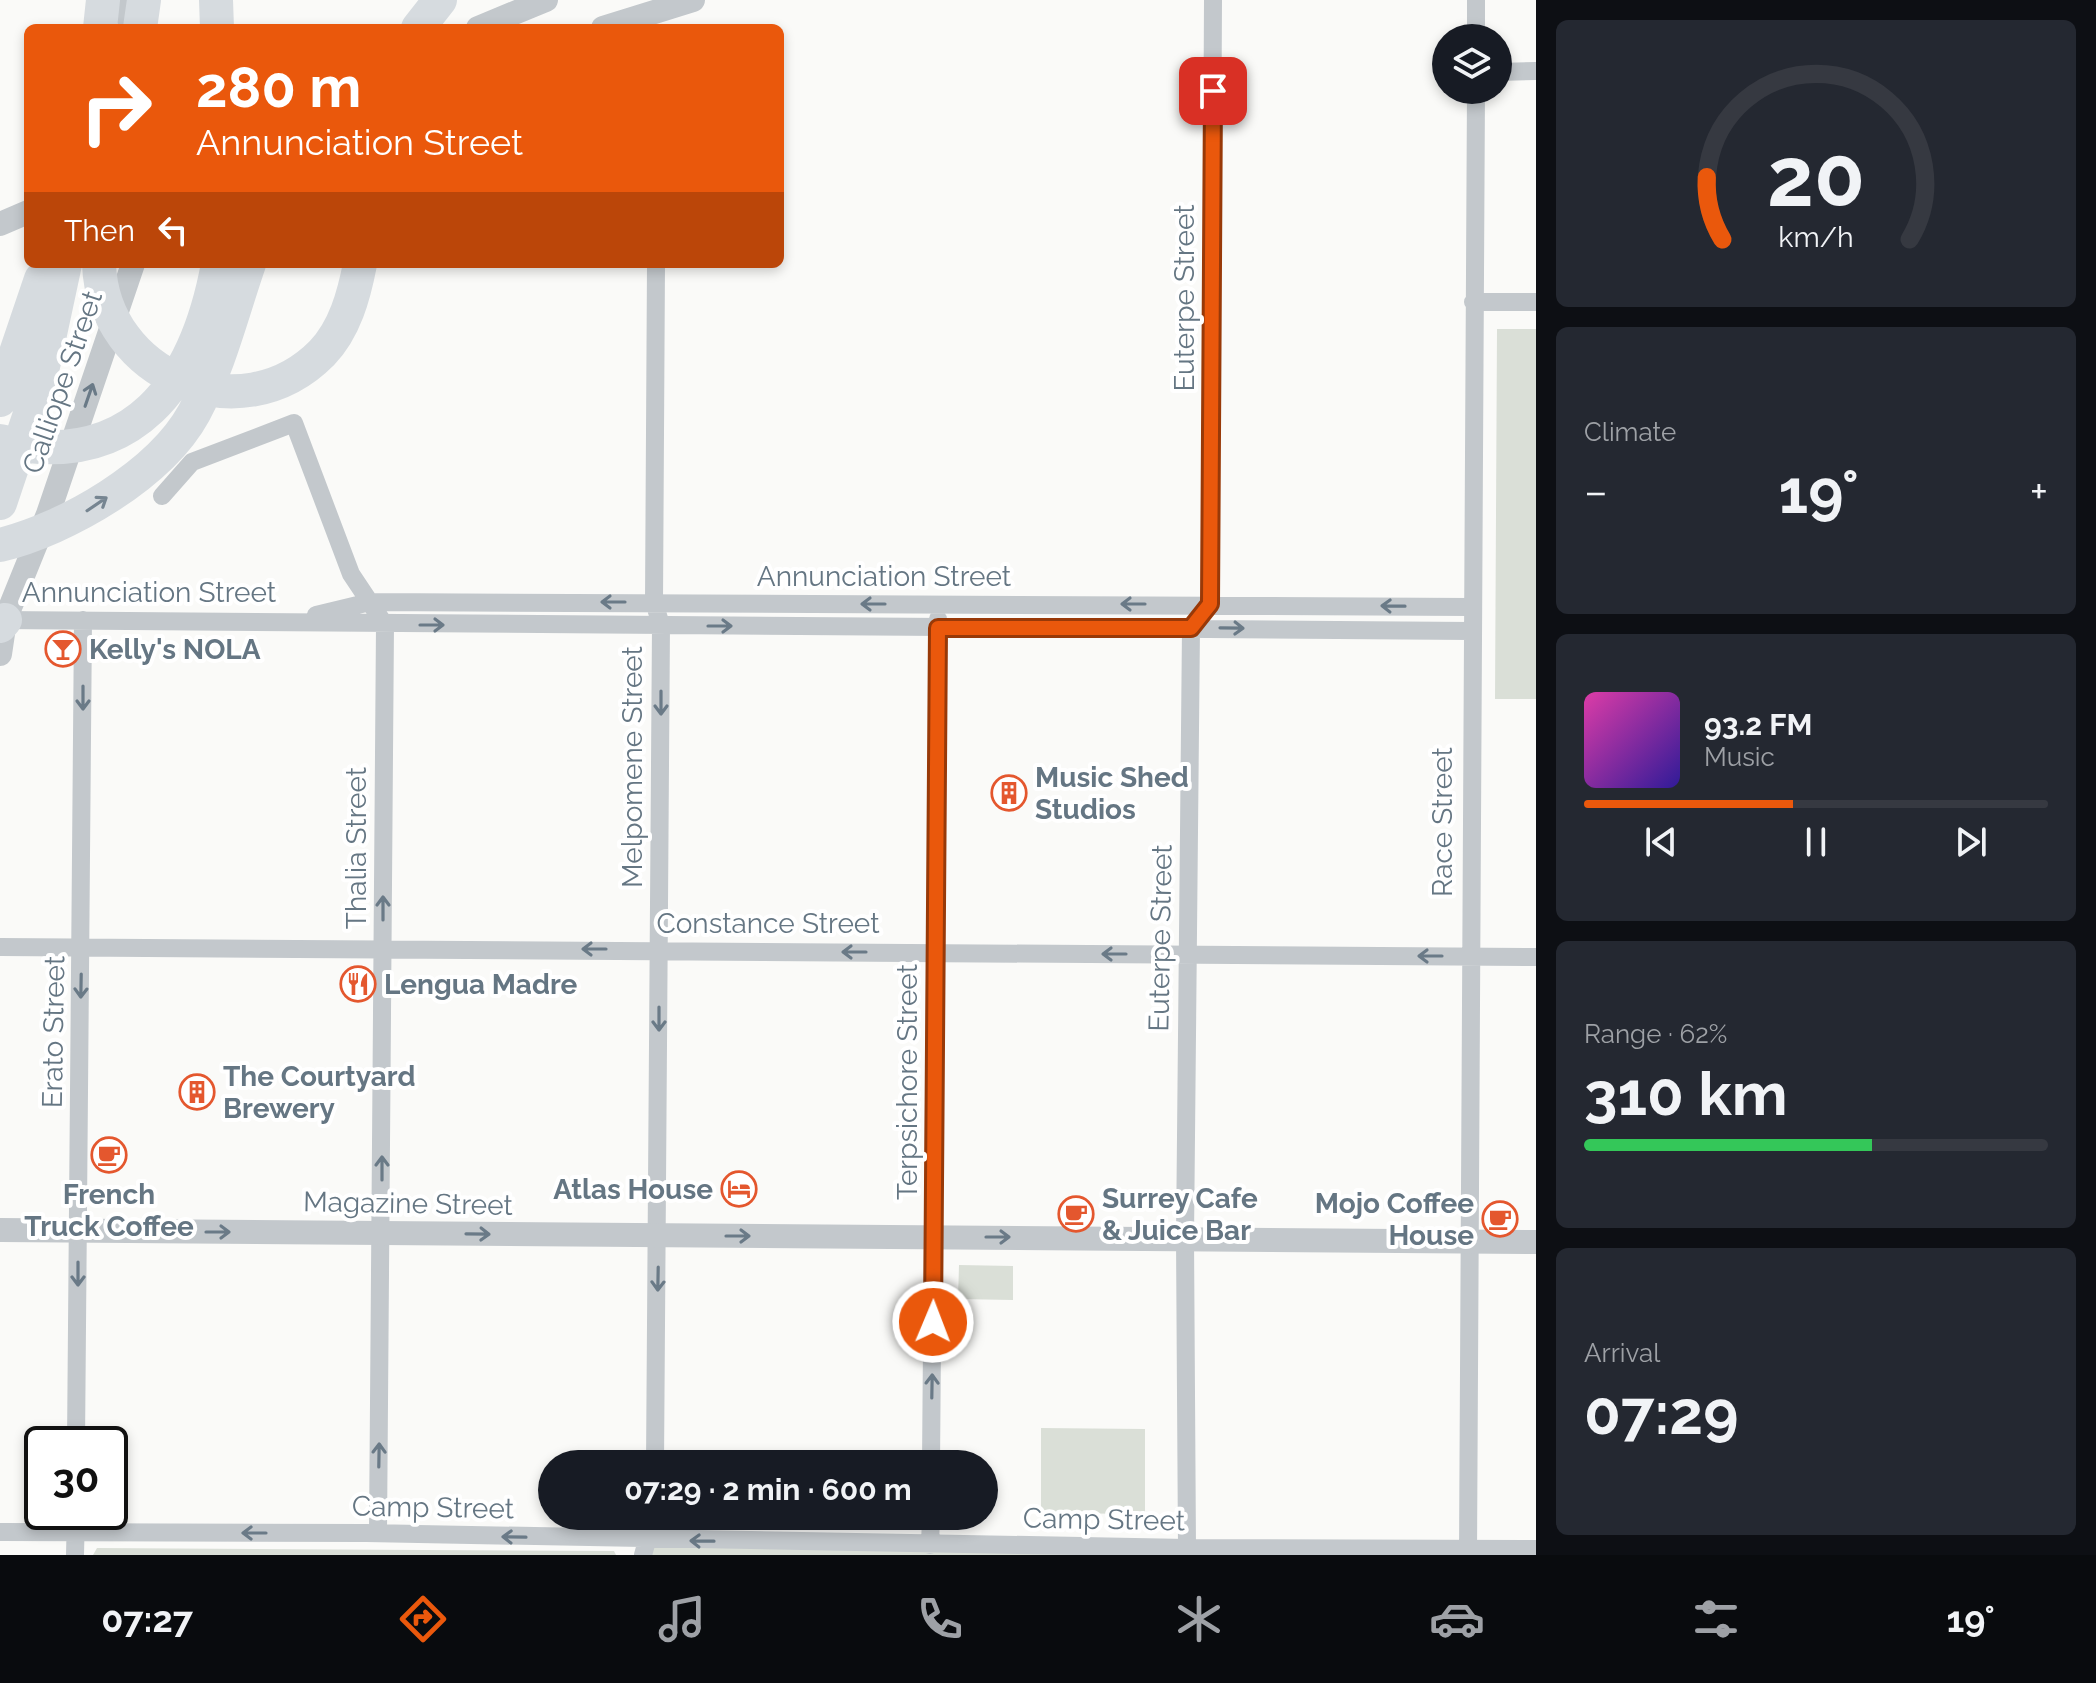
<!DOCTYPE html>
<html lang="en">
<head>
<meta charset="utf-8">
<style>
  body { margin:0; font-family:Raleway,sans-serif; background:#242831; color:#f1f3f6; height:100vh; display:flex; flex-direction:column; font-size:30px; white-space:nowrap }
  * { box-sizing:border-box; margin:0 }
  p { font-size:26px; color:#9ea1a6 }
  .icon { flex:none; width:44px; height:44px; fill:none; stroke:currentColor; stroke-width:2; stroke-linecap:round; stroke-linejoin:round }
  .map { position:relative; flex:1; overflow:hidden }
  .details { display:flex; flex-direction:column; gap:20px; padding:20px; background:#0d0f14; width:560px }
  .details>* { flex:none }
  .guide { position:absolute; left:24px; top:24px; width:760px; height:244px; border-radius:12px; box-shadow:0 4px 12px #0003; background:#ea580c; color:#fff; overflow:hidden }
  .controls { position:absolute; left:1432px; top:24px; display:grid; gap:16px }
  .controls a { display:grid; place-items:center; width:80px; height:80px; border-radius:50%; background:#171b24; box-shadow:0 4px 12px #0003; font-size:40px }
  .speed { position:absolute; left:24px; top:1426px; display:flex; gap:16px; font-size:40px; font-weight:700; text-align:center }
  .speed>* { display:grid; place-content:center; width:104px; height:104px; border-radius:50%; background:#171b24; box-shadow:0 4px 12px #0003; line-height:1 }
  .speed .limit { border:4px solid #111; border-radius:12px; background:#fff; color:#111 }
  .pin { position:absolute; display:grid; place-items:center; width:68px; height:68px; color:#fff; margin:-34px; border-radius:16px; box-shadow:0 4px 12px #0006 }
  .me { position:absolute; width:88px; margin:-44px; rotate:1deg; stroke-linejoin:round; filter:drop-shadow(0 0 6px #0008) }
  .turn { display:flex; align-items:center; gap:28px; height:168px; padding:0 40px; font-size:36px }
  .turn .icon { width:104px; height:104px; stroke-width:2.5 }
  .turn b { display:block; font-size:56px; line-height:68px }
  .then { display:flex; align-items:center; height:76px; padding:0 40px; background:#0003; gap:16px; font-size:30px }
  .big { font-size:60px; font-weight:700; line-height:1.1 }
  .details .widget { flex:1; display:flex; flex-direction:column; justify-content:center; gap:12px; min-width:0; padding:0 28px; border-radius:12px; background:#242831 }
  .details .dial { align-items:center; gap:0 }
  .dial svg { height:208px; overflow:visible; fill:none; stroke:#363941; stroke-width:7; stroke-linecap:round; text-anchor:middle }
  .dial text { fill:#f1f3f6; stroke:none }
  .song { display:flex; align-items:center; gap:24px }
  .cover { width:96px; height:96px; border-radius:12px; background:linear-gradient(135deg,hsl(320 70% 55%),hsl(250 70% 35%)) }
  .played { height:8px; border-radius:4px; background:linear-gradient(90deg,#ea580c 45%,#363941 45%) }
  .keys { display:flex; justify-content:space-around; direction:ltr }
  .heat { display:flex; justify-content:space-between; align-items:center; font-size:44px; direction:ltr }
  .charge { height:12px; border-radius:6px; background:linear-gradient(90deg,#34c759 62%,#363941 0) }
  .trip { position:absolute; left:538px; top:1450px; width:460px; height:80px; border-radius:40px; background:#171b24; box-shadow:0 4px 12px #0003; font-weight:700; line-height:80px; text-align:center }
  .dock { display:flex; height:128px; justify-content:space-around; align-items:center; background:#090b0e; color:#9ea1a6 }
  .dock .icon { width:56px; height:56px }
  .dock .current { color:#ea580c }
  .dock b { font-size:36px; color:#f1f3f6 }
  main { display:flex; flex:1; min-height:0 }
  .map>svg:first-child { display:block }
  .green { fill:#dadfd7 }
  .lines { fill:none; stroke-linecap:round; stroke-linejoin:round }
  .minor { stroke:#c3c8cc; stroke-width:18 }
  .tertiary { stroke:#c3c8cc; stroke-width:24 }
  .motorway { stroke:#d6dbdf; stroke-width:34 }
  .oneway { stroke:#6a7a87 }
  .oneway2 { stroke:#768591 }
  .route-casing { stroke:#983908; stroke-width:20 }
  .route { stroke:#ea580c; stroke-width:14 }
  .labels { text-anchor:middle; stroke-width:8; stroke-linejoin:round; paint-order:stroke }
  .street-label { font-size:28px; fill:#657683; stroke:#fff }
  .poi-label { font-size:28px; font-weight:bold; fill:#657683; stroke:#fff; text-anchor:start }
</style>
</head>
<body>
<main>
<div class="map">
<svg width="1536" height="1555" viewBox="0 0 1536 1555">
  <rect width="100%" height="100%" fill="#fafaf8"/>
  <path class="green" d="M1497,329H1536V699H1495Z
    M959,1265L1013,1266V1300L958,1299Z
    M1041,1428L1145,1429V1514L1041,1513Z
    M648,1540L1468,1555H643Z
    M97,1548L614,1551L616,1555H93Z"/>
  <g class="lines">
    <path class="minor" d="M1476,38V0
      M1498,72L1536,71
      M1473,302H1536
      M162,496L192,462L294,423L351,574L385,625L378,1533
      M316,615L370,602L1471,607
      M0,620L1471,631
      M0,947L1536,957
      M76,1444L83,620
      M655,1464L661,625L654,602L656,264
      M931,1464L938,619
      M0,1532L366,1533L1187,1548L1536,1549
      M930,1545L931,1516
      M1187,1548L1185,1238L1191,628L1210,604L1213,0
      M75,1555L76,1512
      M643,1555L654,1516
      M1468,1555L1476,90"/>
    <path class="tertiary" d="M121,0L132,28
      M478,28L546,0
      M603,28L693,0
      M0,224L28,212
      M0,654L5,620L48,514L133,264
      M0,1230L1536,1242"/>
    <path class="motorway" d="M216,0L217,28
      M100,28L103,0
      M140,28L144,0
      M418,28L440,0
      M99,264C103,376 241,435 322,353C345,329 354,295 360,264
      M0,400L41,279
      M0,441C134,472 196,383 218,264
      M0,503L38,390L65,264
      M0,545C66,529 160,475 194,413C219,367 232,313 249,264
      M0,626L5,620"/>
  </g>
  <defs><path id="oneway-shaft" d="M-6 0H5M1.5-3L5.5 0L1.5 3" fill="none" stroke-width="1.6" stroke-linecap="round" stroke-linejoin="round" transform="scale(2)"/></defs>
  <g class="oneway">
    <use href="#oneway-shaft" transform="translate(89 395) rotate(-71)"/>
    <use href="#oneway-shaft" transform="translate(613 602) rotate(-180)"/>
    <use href="#oneway-shaft" transform="translate(873 604) rotate(-180)"/>
    <use href="#oneway-shaft" transform="translate(1133 604) rotate(-180)"/>
    <use href="#oneway-shaft" transform="translate(1393 606) rotate(-179)"/>
    <use href="#oneway-shaft" transform="translate(432 625)"/>
    <use href="#oneway-shaft" transform="translate(720 626)"/>
    <use href="#oneway-shaft" transform="translate(1232 628) rotate(1)"/>
    <use href="#oneway-shaft" transform="translate(83 698) rotate(90)"/>
    <use href="#oneway-shaft" transform="translate(661 703) rotate(90)"/>
    <use href="#oneway-shaft" transform="translate(383 908) rotate(-90)"/>
    <use href="#oneway-shaft" transform="translate(594 949) rotate(-180)"/>
    <use href="#oneway-shaft" transform="translate(854 952) rotate(-180)"/>
    <use href="#oneway-shaft" transform="translate(1114 954) rotate(-180)"/>
    <use href="#oneway-shaft" transform="translate(1430 956) rotate(-180)"/>
    <use href="#oneway-shaft" transform="translate(81 986) rotate(91)"/>
    <use href="#oneway-shaft" transform="translate(659 1019) rotate(90)"/>
    <use href="#oneway-shaft" transform="translate(382 1168) rotate(-90)"/>
    <use href="#oneway-shaft" transform="translate(218 1232)"/>
    <use href="#oneway-shaft" transform="translate(478 1234) rotate(1)"/>
    <use href="#oneway-shaft" transform="translate(738 1236)"/>
    <use href="#oneway-shaft" transform="translate(998 1237)"/>
    <use href="#oneway-shaft" transform="translate(78 1274) rotate(90)"/>
    <use href="#oneway-shaft" transform="translate(658 1279) rotate(91)"/>
    <use href="#oneway-shaft" transform="translate(932 1386) rotate(-89)"/>
    <use href="#oneway-shaft" transform="translate(379 1455) rotate(-89)"/>
    <use href="#oneway-shaft" transform="translate(254 1533) rotate(-180)"/>
    <use href="#oneway-shaft" transform="translate(514 1537) rotate(-179)"/>
    <use href="#oneway-shaft" transform="translate(702 1541) rotate(-179)"/>
  </g>
  <use class="oneway2" href="#oneway-shaft" transform="translate(97 504) rotate(-34)"/>
  <g class="lines">
    <defs>
      <path id="route" d="M933,1322L938,628H1191L1210,604L1213,91"/>
    </defs>
    <use href="#route" class="route-casing"/>
    <use href="#route" class="route"/>
  </g>
  <defs>
    <symbol id="bar-ring" viewBox="-11 -11 22 22"><circle r="9.5" fill="#fff" stroke="#e4572e" stroke-width="1.5"/><path d="M-6-5H6L.8 .8V4.5H3.5V6h-7V4.5H-.8V.8Z" fill="#e4572e"/></symbol>
    <symbol id="building-ring" viewBox="-11 -11 22 22"><circle r="9.5" fill="#fff" stroke="#e4572e" stroke-width="1.5"/><path d="M-4-6H4V6H1V3H-1V6H-4ZM-2.5-4.3h1.7v1.8h-1.7ZM.8-4.3h1.7v1.8H.8ZM-2.5-1h1.7V.8h-1.7ZM.8-1h1.7V.8H.8Z" fill="#e4572e"/></symbol>
    <symbol id="restaurant-ring" viewBox="-11 -11 22 22"><circle r="9.5" fill="#fff" stroke="#e4572e" stroke-width="1.5"/><path d="M-5-6h1v4h1v-4h1v4h1v-4h1v5L-1.5 .5V6h-2V.5L-5-1ZM5-6V6H3V1.5H1.5Q1.5-4 5-6Z" fill="#e4572e"/></symbol>
    <symbol id="cafe-ring" viewBox="-11 -11 22 22"><circle r="9.5" fill="#fff" stroke="#e4572e" stroke-width="1.5"/><path d="M-5.5-4.5H6V0H3Q3 3.5 0 3.5H-2.5Q-5.5 3.5-5.5 0ZM3-3.2v2h1.7v-2ZM-6 4.5H4V6H-6Z" fill="#e4572e"/></symbol>
    <symbol id="hotel-ring" viewBox="-11 -11 22 22"><circle r="9.5" fill="#fff" stroke="#e4572e" stroke-width="1.5"/><path d="M-6-4.5h1.5V1H6V5H4.5V3h-9V5H-6ZM-4 0a1.8 1.8 0 1 1 3.6 0ZM.5 0V-2.5h3Q6-2.5 6 0Z" fill="#e4572e"/></symbol>
  </defs>
  <g fill-rule="evenodd">
    <use href="#bar-ring" x="43" y="629" width="40" height="40"/>
    <use href="#building-ring" x="989" y="773" width="40" height="40"/>
    <use href="#restaurant-ring" x="338" y="964" width="40" height="40"/>
    <use href="#building-ring" x="177" y="1072" width="40" height="40"/>
    <use href="#cafe-ring" x="89" y="1135" width="40" height="40"/>
    <use href="#hotel-ring" x="719" y="1169" width="40" height="40"/>
    <use href="#cafe-ring" x="1056" y="1194" width="40" height="40"/>
    <use href="#cafe-ring" x="1480" y="1199" width="40" height="40"/>
  </g>
  <g class="labels">
    <g class="street-label">
      <text transform="translate(1184 298) rotate(-90)" y="10">Euterpe Street</text>
      <text transform="translate(62 382) rotate(-71)" y="10">Calliope Street</text>
      <text x="884" y="586">Annunciation Street</text>
      <text x="149" y="602">Annunciation Street</text>
      <text transform="translate(632 767) rotate(-90)" y="10">Melpomene Street</text>
      <text transform="translate(1442 822) rotate(-90)" y="10">Race Street</text>
      <text transform="translate(356 848) rotate(-90)" y="10">Thalia Street</text>
      <text x="768" y="933">Constance Street</text>
      <text transform="translate(1160 938) rotate(-89)" y="10">Euterpe Street</text>
      <text transform="translate(53 1032) rotate(-89)" y="10">Erato Street</text>
      <text transform="translate(907 1082) rotate(-90)" y="10">Terpsichore Street</text>
      <text transform="translate(408 1203) rotate(1)" y="10">Magazine Street</text>
      <text transform="translate(433 1507) rotate(1)" y="10">Camp Street</text>
      <text transform="translate(1104 1519) rotate(1)" y="10">Camp Street</text>
    </g>
    <g class="poi-label">
      <text x="89" y="659">Kelly's NOLA</text>
      <text x="1035" y="787">Music Shed<tspan x="1035" dy="32">Studios</tspan></text>
      <text x="384" y="994">Lengua Madre</text>
      <text x="223" y="1086">The Courtyard<tspan x="223" dy="32">Brewery</tspan></text>
      <text x="713" y="1199" text-anchor="end">Atlas House</text>
      <text x="109" y="1204" text-anchor="middle">French<tspan x="109" dy="32">Truck Coffee</tspan></text>
      <text x="1102" y="1208">Surrey Cafe<tspan x="1102" dy="32">&amp; Juice Bar</tspan></text>
      <text x="1474" y="1213" text-anchor="end">Mojo Coffee<tspan x="1474" dy="32">House</tspan></text>
    </g>
  </g>
</svg>
<div class="controls">
<a><svg class="icon" aria-label="layers" viewBox="0 0 24 24"><path d="M12 4l9 5-9 5-9-5zM3 14l9 5 9-5"/></svg></a>
</div>
<div class="speed"><div class="limit">30</div></div>
<div class="pin" style="left:1213px;top:91px;background:#d93025"><svg class="icon" aria-label="arrive" viewBox="0 0 24 24"><path d="M6 21V4h12l-3 4 3 4H6"/></svg></div>
<svg class="me" style="left:933px;top:1322px" viewBox="-20 -20 40 40"><circle r="17" fill="#ea580c" stroke="#fff" stroke-width="3"/><path d="M0-11L8 9 0 5-8 9z" fill="#fff"/></svg>
<div class="trip">07:29 · 2 min · 600 m</div>
<div class="guide">
<div class="turn"><svg class="icon" aria-label="right" viewBox="0 0 24 24"><path d="M7 20v-9h11M14 6l5 5-5 5"/></svg><div><b>280 m</b>Annunciation Street</div></div>
<div class="then">Then<svg class="icon" aria-label="left" viewBox="0 0 24 24"><path d="M17 20v-9H6M10 6l-5 5 5 5"/></svg></div>
</div>
</div>
<section class="details">
<div class="widget dial"><svg viewBox="0 0 100 80">
<path d="M14 69A42 42 0 1 1 86 69"/>
<path d="M14 69A42 42 0 0 1 8 45" stroke="#ea580c"/>
<text x="50" y="56" font-size="32" font-weight="700">20</text>
<text x="50" y="72" font-size="11">km/h</text>
</svg></div>
<div class="widget"><p>Climate</p>
<div class="heat"><a>−</a><b class="big">19°</b><a>+</a></div>
</div>
<div class="widget">
<div class="song"><i class="cover"></i><div><b>93.2 FM</b><p>Music</p></div></div>
<div class="played"></div>
<div class="keys"><svg class="icon" aria-label="previous" viewBox="0 0 24 24"><path d="M18 5L8 12l10 7zM5 5v14"/></svg><svg class="icon" aria-label="pause" viewBox="0 0 24 24"><path d="M8 5v14M16 5v14"/></svg><svg class="icon" aria-label="next" viewBox="0 0 24 24"><path d="M6 5l10 7-10 7zM19 5v14"/></svg></div>
</div>
<div class="widget"><p>Range · 62%</p><b class="big">310 km</b><div class="charge"></div></div>
<div class="widget"><p>Arrival</p><b class="big">07:29</b></div>
</section>
</main>
<nav class="dock">
<b>07:27</b>
<svg class="icon current" aria-label="directions" viewBox="0 0 24 24"><path d="M12 3l9 9-9 9-9-9zM9 14v-3h6M13 9l2 2-2 2"/></svg>
<svg class="icon" aria-label="music" viewBox="0 0 24 24"><path d="M9 18V5l10-2v13"/><circle cx="6" cy="18" r="3"/><circle cx="16" cy="16" r="3"/></svg>
<svg class="icon" aria-label="phone" viewBox="0 0 24 24"><path d="M5 4h4l2 5-3 2q2 4 5 5l2-3 5 2v4C11 20 4 13 5 4z"/></svg>
<svg class="icon" aria-label="climate" viewBox="0 0 24 24"><path d="M12 3v18M4 7l16 10M4 17L20 7"/></svg>
<svg class="icon" aria-label="car" viewBox="0 0 24 24"><path d="M5 17H2v-5l4-1 3-4h7l3 4 3 1v5h-3M9 17h6M6 11h13"/><circle cx="7" cy="17" r="2"/><circle cx="17" cy="17" r="2"/></svg>
<svg class="icon" aria-label="filters" viewBox="0 0 24 24"><path d="M4 7h16M4 17h16"/><circle cx="9" cy="7" r="2"/><circle cx="15" cy="17" r="2"/></svg>
<b>19°</b>
</nav>
</body>
</html>
